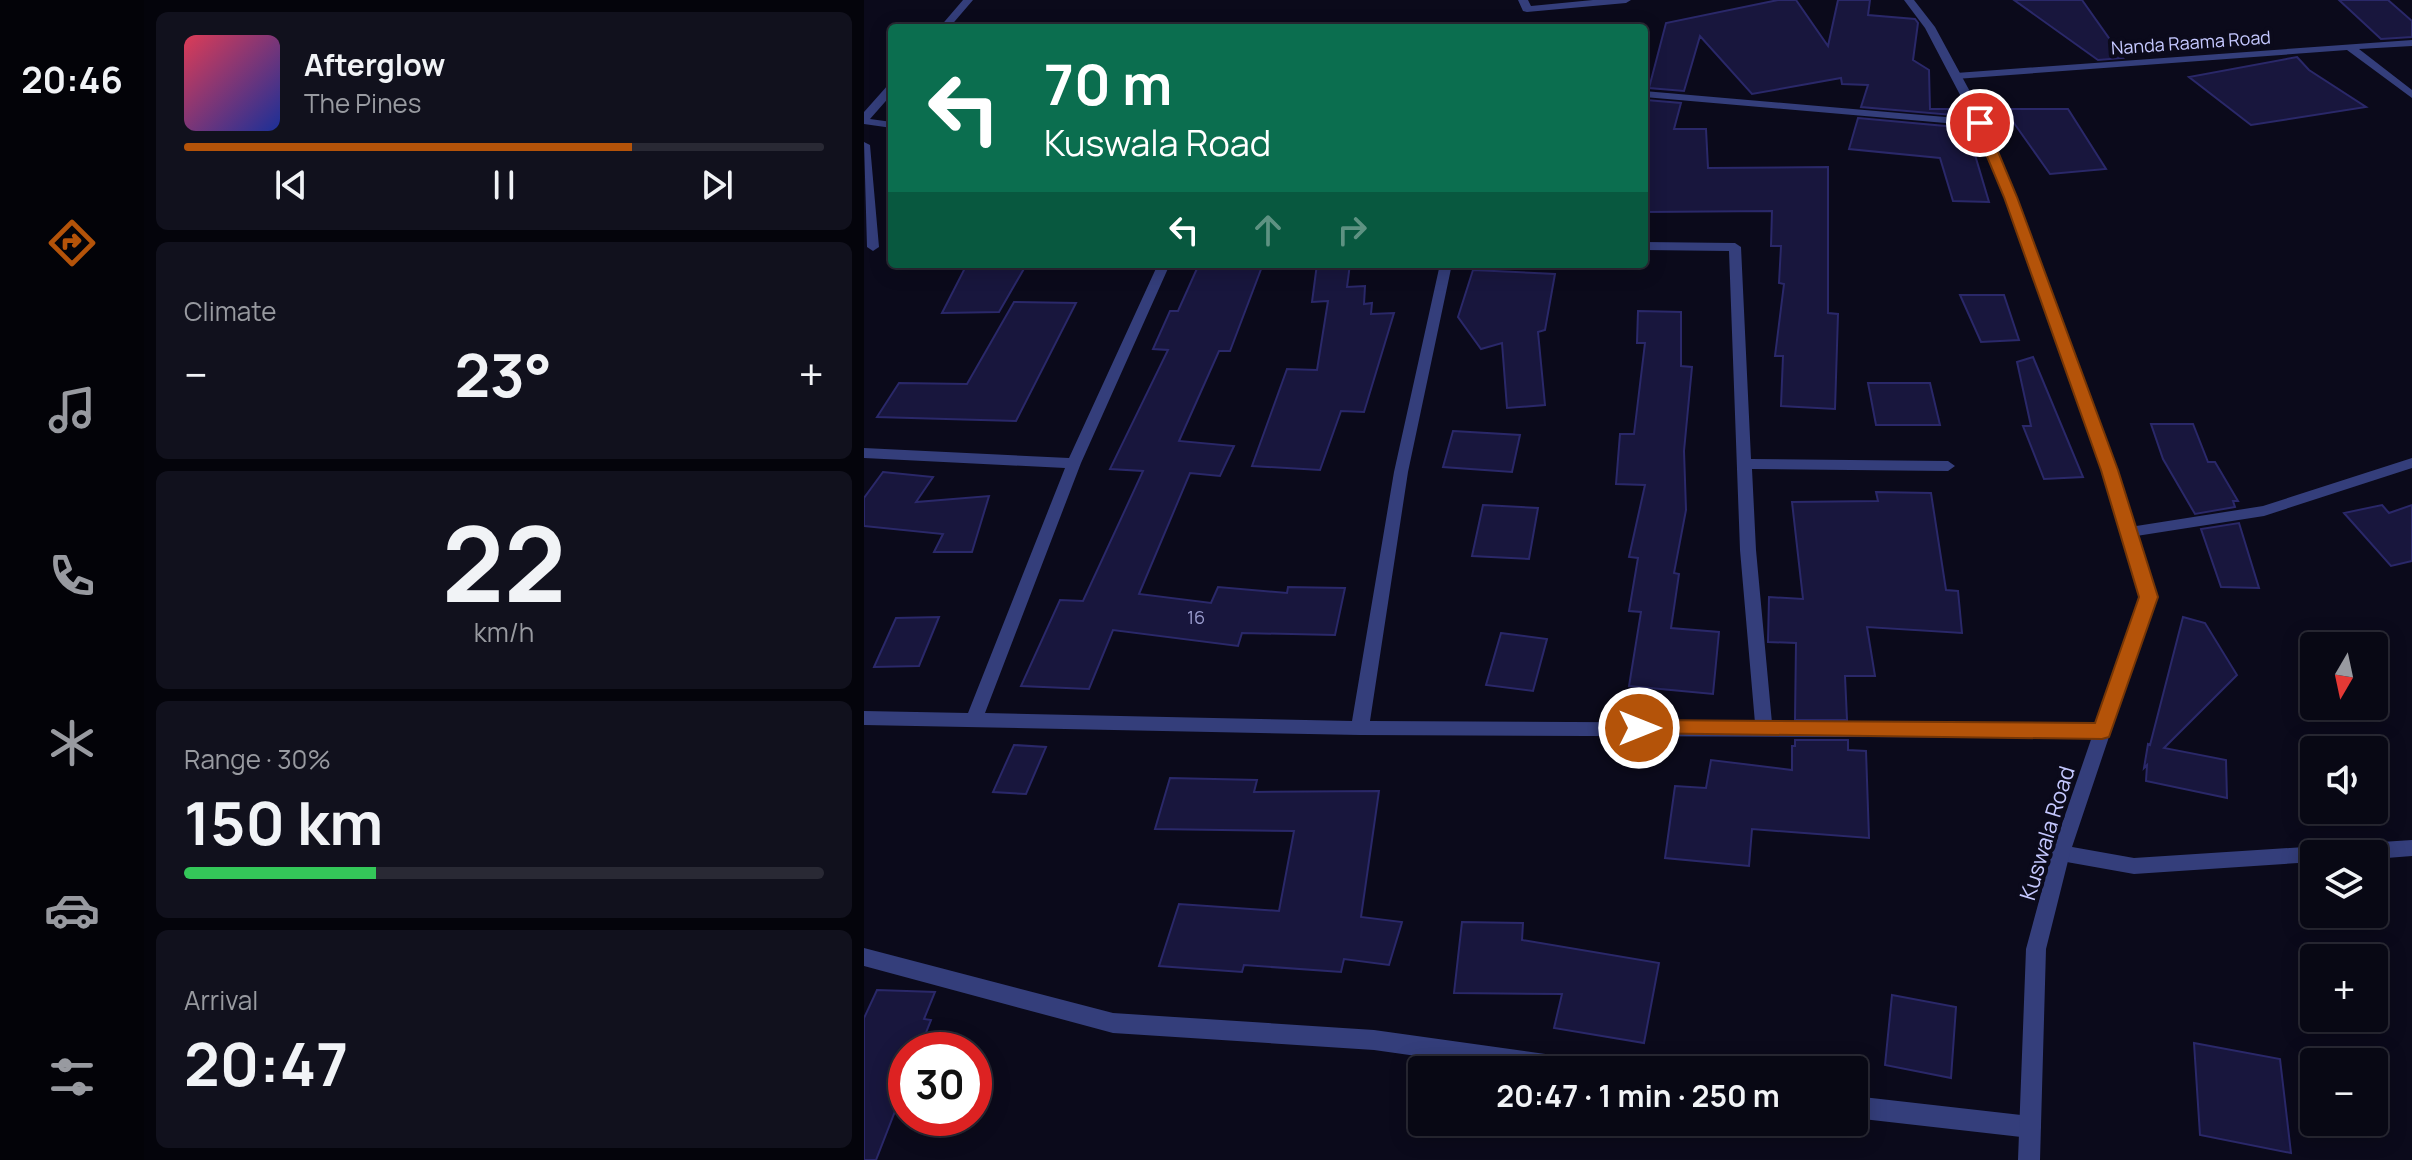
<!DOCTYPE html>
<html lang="en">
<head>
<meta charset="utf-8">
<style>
  body { margin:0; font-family:Manrope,sans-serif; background:#11111d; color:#f1f3f6; height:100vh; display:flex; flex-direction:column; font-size:30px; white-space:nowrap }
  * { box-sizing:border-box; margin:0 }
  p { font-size:26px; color:#989aa0 }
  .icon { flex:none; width:44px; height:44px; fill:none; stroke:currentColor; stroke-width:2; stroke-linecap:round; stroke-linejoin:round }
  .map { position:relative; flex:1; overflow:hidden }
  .side { display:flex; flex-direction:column; gap:12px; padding:12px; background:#04040b; width:720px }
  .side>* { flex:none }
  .banner { position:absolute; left:24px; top:24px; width:760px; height:244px; border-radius:8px; box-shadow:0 4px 20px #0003,0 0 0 2px #292934; background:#0b6e4f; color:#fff; overflow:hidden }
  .needle { width:52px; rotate:189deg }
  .buttons { position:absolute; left:1436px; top:632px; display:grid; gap:16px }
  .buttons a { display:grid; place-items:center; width:88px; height:88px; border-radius:8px; background:#080814; box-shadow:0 4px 20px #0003,0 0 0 2px #292934; font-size:40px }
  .speed { position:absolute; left:24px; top:1032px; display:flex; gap:16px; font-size:40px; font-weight:700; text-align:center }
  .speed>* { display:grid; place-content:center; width:104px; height:104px; border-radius:50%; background:#080814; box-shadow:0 4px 20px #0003,0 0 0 2px #292934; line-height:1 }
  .speed .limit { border:12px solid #d22; background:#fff; color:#111 }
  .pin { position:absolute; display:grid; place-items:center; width:68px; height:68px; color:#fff; margin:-34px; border:4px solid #fff; border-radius:50%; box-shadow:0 2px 8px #0007 }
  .me { position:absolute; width:88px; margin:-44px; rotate:90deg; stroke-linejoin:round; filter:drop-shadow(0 0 6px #0008) }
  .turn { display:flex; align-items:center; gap:28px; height:168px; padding:0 24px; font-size:36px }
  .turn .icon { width:104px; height:104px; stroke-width:2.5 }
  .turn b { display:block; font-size:56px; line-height:68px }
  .lanes { display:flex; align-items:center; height:76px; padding:0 24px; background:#0003; justify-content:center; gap:40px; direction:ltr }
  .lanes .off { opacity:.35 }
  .big { font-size:60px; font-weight:700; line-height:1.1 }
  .side .widget { flex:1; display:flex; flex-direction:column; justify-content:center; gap:12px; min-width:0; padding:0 28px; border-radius:12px; background:#11111d }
  .side .dial { align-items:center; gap:0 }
  .dial b { font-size:104px; line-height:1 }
  .song { display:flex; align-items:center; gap:24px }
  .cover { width:96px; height:96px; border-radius:12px; background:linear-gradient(135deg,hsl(350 70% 55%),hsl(230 70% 35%)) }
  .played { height:8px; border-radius:4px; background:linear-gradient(90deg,#b45309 70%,#292934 70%) }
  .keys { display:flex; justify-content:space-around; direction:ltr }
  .heat { display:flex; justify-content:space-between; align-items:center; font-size:44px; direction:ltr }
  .charge { height:12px; border-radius:6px; background:linear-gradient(90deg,#34c759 30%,#292934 0) }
  .trip { position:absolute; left:544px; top:1056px; width:460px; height:80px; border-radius:8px; background:#080814; box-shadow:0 4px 20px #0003,0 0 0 2px #292934; font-weight:700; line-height:80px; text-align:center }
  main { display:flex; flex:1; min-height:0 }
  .menu { display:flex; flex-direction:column; width:144px; justify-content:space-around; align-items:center; background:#030308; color:#989aa0 }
  .menu .icon { width:56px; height:56px }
  .menu .on { color:#b45309 }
  .menu b { font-size:36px; color:#f1f3f6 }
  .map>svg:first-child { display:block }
  .building { fill:#18163d; stroke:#2a2869; stroke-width:2 }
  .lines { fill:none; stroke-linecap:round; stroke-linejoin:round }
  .minor { fill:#343e7b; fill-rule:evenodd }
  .tertiary { fill:#343e7b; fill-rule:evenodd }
  .route { fill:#b45309; stroke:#753606; stroke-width:2 }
  .labels { text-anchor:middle; stroke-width:8; stroke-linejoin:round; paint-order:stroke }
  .far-street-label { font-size:18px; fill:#c5c8ff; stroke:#0b0a1b }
  .number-label { font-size:18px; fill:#9a9cce }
  .street-label { font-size:22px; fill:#c5c8ff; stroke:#0b0a1b }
</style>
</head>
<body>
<main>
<nav class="menu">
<b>20:46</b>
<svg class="icon on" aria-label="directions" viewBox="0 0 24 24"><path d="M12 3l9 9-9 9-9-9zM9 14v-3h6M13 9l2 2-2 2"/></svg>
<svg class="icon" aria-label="music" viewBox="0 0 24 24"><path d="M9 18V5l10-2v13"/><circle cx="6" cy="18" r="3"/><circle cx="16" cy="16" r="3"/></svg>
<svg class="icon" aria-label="phone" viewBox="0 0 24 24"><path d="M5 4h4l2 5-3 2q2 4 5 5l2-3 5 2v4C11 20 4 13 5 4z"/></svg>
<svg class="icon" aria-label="climate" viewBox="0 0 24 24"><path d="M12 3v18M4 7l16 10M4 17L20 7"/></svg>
<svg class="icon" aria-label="car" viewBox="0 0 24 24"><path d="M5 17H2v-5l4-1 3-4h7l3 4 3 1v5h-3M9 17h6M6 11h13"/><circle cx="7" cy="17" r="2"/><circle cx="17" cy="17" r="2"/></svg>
<svg class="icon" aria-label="filters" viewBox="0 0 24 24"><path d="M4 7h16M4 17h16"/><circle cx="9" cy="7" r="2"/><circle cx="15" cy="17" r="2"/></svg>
</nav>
<section class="side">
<div class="widget">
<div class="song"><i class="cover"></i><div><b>Afterglow</b><p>The Pines</p></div></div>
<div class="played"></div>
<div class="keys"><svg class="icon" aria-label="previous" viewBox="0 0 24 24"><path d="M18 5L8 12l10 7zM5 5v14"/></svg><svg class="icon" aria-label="pause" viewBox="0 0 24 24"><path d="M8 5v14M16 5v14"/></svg><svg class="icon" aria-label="next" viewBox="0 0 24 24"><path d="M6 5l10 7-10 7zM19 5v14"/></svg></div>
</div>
<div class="widget"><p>Climate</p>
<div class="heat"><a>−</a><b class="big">23°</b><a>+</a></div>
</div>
<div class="widget dial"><b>22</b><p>km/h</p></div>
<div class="widget"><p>Range · 30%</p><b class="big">150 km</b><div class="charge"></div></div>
<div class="widget"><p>Arrival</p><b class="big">20:47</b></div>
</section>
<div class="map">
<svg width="1548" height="1160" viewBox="0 0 1548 1160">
  <rect width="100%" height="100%" fill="#0b0a1b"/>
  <path class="building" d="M914,0H932L964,46L974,0H1006L1004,15L1051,19L1054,23L1049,60L1065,70L1066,109H1098L1100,116L997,107L1004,85L978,84L977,78L888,94L836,36L820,91L785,88L802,23Z
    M1150,0H1218L1259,58L1234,60Z
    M1475,0H1524L1548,21V37L1517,39Z
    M1433,57L1445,70L1502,107L1387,125L1325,77Z
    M782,100L817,103L810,129H842L844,168L964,167V313L974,314L971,409L917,406L919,356H911L920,284L915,283L917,246H907L908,211L780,212Z
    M1140,109H1204L1242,169L1186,174Z
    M994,118L1103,128L1125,202L1089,201L1076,158L985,149Z
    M335,264H399L366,351H355L315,441L370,446L356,476L326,473L275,594L347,603L354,587L423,593L424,587L481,588L471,635L378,633L374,646L249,630L225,689L157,686L196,600L219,601L279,471L246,469L304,350L289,349L306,311H314Z
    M453,264H486L483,287L501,286L500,304L508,303L507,314L530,313L500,412L477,411L456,470L388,466L423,369L453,370L464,301L448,302Z
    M102,266L161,267L135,312L78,313Z
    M609,270L691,274L681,330L674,332L681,405L643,408L638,343L617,349L594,317Z
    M1096,295H1140L1155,340L1117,342Z
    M150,302L212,303L152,421L13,417L35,383L103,384Z
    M774,311L817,312V366L828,367L820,451L822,510L810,573L815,574L807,628L855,632L849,694L765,686L777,612L765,611L774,558L765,557L781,485L752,484L756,434H770L781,343H773Z
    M1169,357L1219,477L1180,479L1159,426H1167L1153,362Z
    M1004,383H1066L1076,425H1012Z
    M1287,424H1329L1344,462H1351L1374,501H1369L1371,507L1331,514L1299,459Z
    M589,431L656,435L648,472L579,467Z
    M19,472L69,477L52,502L125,496L108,552H70L79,534L0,526V498Z
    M1012,492L1067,493L1082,590L1094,591L1098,633L1003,627L1011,676H981L983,720H931L932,643L904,642L905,597L939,599L928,502L1014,501Z
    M619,505L674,508L665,559L608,556Z
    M1518,505L1525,513L1548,505V561L1527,566L1480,513Z
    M1375,523L1395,588L1357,587L1337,529Z
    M75,617L55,666L10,667L32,618Z
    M1319,617L1341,623L1373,675L1300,748L1362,760L1363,798L1282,781L1283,765L1280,768L1284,744L1286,745Z
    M637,633L683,639L669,691L622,685Z
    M931,740H984V750L1002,751L1005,838L888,829L885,866L801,858L811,786L842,788L847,760L928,770V746H931Z
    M150,745L182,747L162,794L129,792Z
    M306,778L393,780L390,792L515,791L497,917L538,922L525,965L480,959L477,972L380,965L378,972L295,966L315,904L415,911L430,831L291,829Z
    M598,922L659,923L658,940L795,963L780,1043L690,1028L698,994L590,993Z
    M13,990L71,992L60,1019L67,1020L55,1050H42V1083L12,1160H0V1018Z
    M1028,995L1092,1007L1087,1078L1021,1065Z
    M1330,1043L1416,1059L1427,1153L1336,1135Z"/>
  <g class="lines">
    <path class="minor" d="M99,0H109L85,28H75Z
      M654,0H664L667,6L729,0H767L762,3L663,12L659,11Z
      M1548,40V46L1495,49L1548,90V98L1483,50L1092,79L1087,76L1092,73Z
      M28,84V94L6,119L28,122V128L0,124V112L24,85Z
      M780,91L1116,120L1122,123L1116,126L780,97Z
      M0,142L6,145L15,247L9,251L3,247Z
      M780,242L871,243L877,247L887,459L1084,461L1091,466L1084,471L888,469L892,550L908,723L1238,724L1244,726L1247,731L1244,736L1238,738L496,735L0,725V711L104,713L201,468L0,458V448L205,458L294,264H306L217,463L121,713L488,721L530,472L576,264H588L544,472L506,721L891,723L876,550L865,251L780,250Z
      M1548,458V468L1400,516L1266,537L1258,532L1266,527L1399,506Z
      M1548,840V856L1510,859V854H1450V862L1270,874L1197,861L1190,859L1188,853L1190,847L1197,845L1270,858Z
      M0,948L249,1013L510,1030L724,1060L731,1063L735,1070H652L510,1050L249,1033L0,966Z
      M990,1096L1166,1116L1174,1119L1177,1127L1174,1135L1166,1138L990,1118Z"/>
    <path class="tertiary" d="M1040,0H1050L1071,27L1116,110L1153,197L1262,494L1292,597L1206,853L1182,949L1176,1160H1154L1162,949L1188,853L1276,597L1246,494L1141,197L1104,110L1061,28Z"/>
  </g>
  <path class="route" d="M1116,119L1122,123L1153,197L1254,470L1294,597L1245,737L1238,739L768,733L765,728L768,722L775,720L1231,723L1275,597L1237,470L1140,197L1109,123Z"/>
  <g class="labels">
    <g class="far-street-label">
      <text transform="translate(1327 43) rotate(-4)" y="6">Nanda Raama Road</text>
    </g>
    <g class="number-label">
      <text x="332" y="624">16</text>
    </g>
    <g class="street-label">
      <text transform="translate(1183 833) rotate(-73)" y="8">Kuswala Road</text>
    </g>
  </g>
</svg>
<div class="buttons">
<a><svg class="needle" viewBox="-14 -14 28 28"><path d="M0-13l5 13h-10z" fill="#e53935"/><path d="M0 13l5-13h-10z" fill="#989aa0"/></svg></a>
<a><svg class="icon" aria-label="sound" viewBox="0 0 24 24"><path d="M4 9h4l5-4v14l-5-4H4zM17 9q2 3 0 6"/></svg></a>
<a><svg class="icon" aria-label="layers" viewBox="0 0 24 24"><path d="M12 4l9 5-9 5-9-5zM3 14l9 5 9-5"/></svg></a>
<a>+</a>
<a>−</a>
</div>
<div class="speed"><div class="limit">30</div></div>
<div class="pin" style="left:1116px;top:123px;background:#d93025"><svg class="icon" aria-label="arrive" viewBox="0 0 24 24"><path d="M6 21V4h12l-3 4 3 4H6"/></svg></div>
<svg class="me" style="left:775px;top:728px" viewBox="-20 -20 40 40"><circle r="17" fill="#b45309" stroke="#fff" stroke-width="3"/><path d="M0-11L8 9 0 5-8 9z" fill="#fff"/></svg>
<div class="trip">20:47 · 1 min · 250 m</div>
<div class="banner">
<div class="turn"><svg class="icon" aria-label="left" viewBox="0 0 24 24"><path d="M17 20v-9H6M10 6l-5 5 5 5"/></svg><div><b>70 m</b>Kuswala Road</div></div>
<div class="lanes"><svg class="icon" aria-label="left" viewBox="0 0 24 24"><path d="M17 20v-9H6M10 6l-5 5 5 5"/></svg><svg class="icon off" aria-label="ahead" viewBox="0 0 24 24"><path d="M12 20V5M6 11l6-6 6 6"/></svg><svg class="icon off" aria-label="right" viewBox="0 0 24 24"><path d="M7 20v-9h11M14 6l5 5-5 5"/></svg></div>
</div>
</div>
</main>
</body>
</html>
